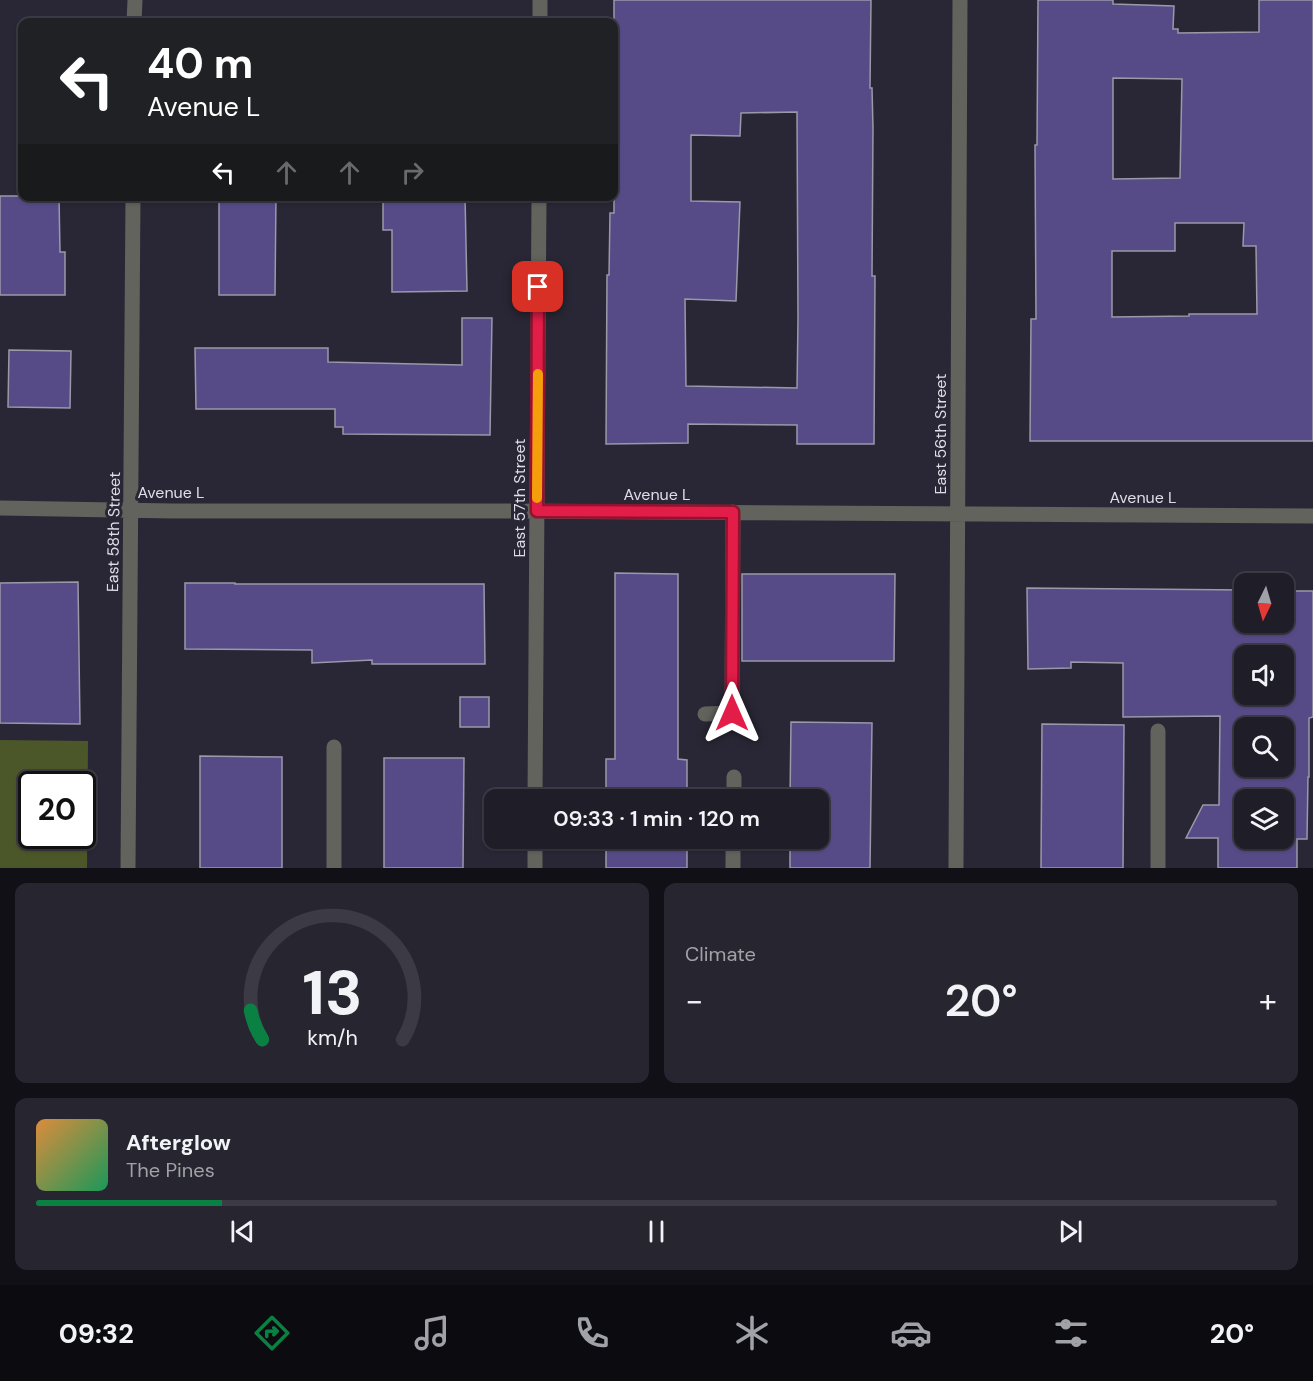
<!DOCTYPE html>
<html lang="en">
<head>
<meta charset="utf-8">
<style>
  body { margin:0; font-family:"DM Sans",sans-serif; background:#272630; color:#f1f3f6; height:100vh; display:flex; flex-direction:column; font-size:22px; white-space:nowrap }
  * { box-sizing:border-box; margin:0 }
  p { font-size:20px; color:#a1a2a8 }
  .icon { flex:none; width:33px; height:33px; fill:none; stroke:currentColor; stroke-width:2; stroke-linecap:round; stroke-linejoin:round }
  .map { position:relative; height:868px; overflow:hidden }
  .side { display:flex; flex-direction:column; gap:15px; padding:15px; background:#111016; flex:1 }
  .side>* { flex:none }
  .banner { position:absolute; left:18px; top:18px; width:600px; height:183px; border-radius:12px; box-shadow:0 2px 4px #0004,0 0 0 2px #3c3b45; background:#202124; color:#fff; overflow:hidden }
  .needle { width:39px; rotate:185deg }
  .tools { position:absolute; left:1234px; top:573px; display:grid; gap:12px }
  .tools a { display:grid; place-items:center; width:60px; height:60px; border-radius:12px; background:#1f1d28; box-shadow:0 2px 4px #0004,0 0 0 2px #3c3b45; font-size:30px }
  .speed { position:absolute; left:18px; top:771px; display:flex; gap:12px; font-size:30px; font-weight:700; text-align:center }
  .speed>* { display:grid; place-content:center; width:78px; height:78px; border-radius:50%; background:#1f1d28; box-shadow:0 2px 4px #0004,0 0 0 2px #3c3b45; line-height:1 }
  .speed .limit { border:3px solid #111; border-radius:9px; background:#fff; color:#111 }
  .pin { position:absolute; display:grid; place-items:center; width:51px; height:51px; color:#fff; margin:-26px; border-radius:12px; box-shadow:0 3px 9px #0006 }
  .me { position:absolute; width:66px; margin:-33px; rotate:0deg; stroke-linejoin:round; filter:drop-shadow(0 0 4px #0008) }
  .turn { display:flex; align-items:center; gap:21px; height:126px; padding:0 30px; font-size:27px }
  .turn .icon { width:78px; height:78px; stroke-width:2.5 }
  .turn b { display:block; font-size:42px; line-height:51px }
  .lanes { display:flex; align-items:center; height:57px; padding:0 30px; background:#0003; justify-content:center; gap:30px; direction:ltr }
  .lanes .off { opacity:.35 }
  .big { font-size:45px; font-weight:600; line-height:1.1 }
  .side .tile { flex:1; display:flex; flex-direction:column; justify-content:center; gap:9px; min-width:0; padding:0 21px; border-radius:12px; background:#272630 }
  .side .dial { align-items:center; gap:0 }
  .dial svg { height:156px; overflow:visible; fill:none; stroke:#3c3b45; stroke-width:7; stroke-linecap:round; text-anchor:middle }
  .dial text { fill:#f1f3f6; stroke:none }
  .song { display:flex; align-items:center; gap:18px }
  .cover { width:72px; height:72px; border-radius:9px; background:linear-gradient(135deg,hsl(30 70% 55%),hsl(150 70% 35%)) }
  .played { height:6px; border-radius:3px; background:linear-gradient(90deg,#0b8043 15%,#3c3b45 15%) }
  .keys { display:flex; justify-content:space-around; direction:ltr }
  .heat { display:flex; justify-content:space-between; align-items:center; font-size:33px; direction:ltr }
  .side .tiles { flex:1; display:grid; gap:15px; grid-template-columns:1fr 1fr }
  .tile:last-child { grid-column:span 2 }
  .trip { position:absolute; left:484px; top:789px; width:345px; height:60px; border-radius:12px; background:#1f1d28; box-shadow:0 2px 4px #0004,0 0 0 2px #3c3b45; font-weight:600; line-height:60px; text-align:center }
  .tab-bar { display:flex; height:96px; justify-content:space-around; align-items:center; background:#0c0c10; color:#a1a2a8 }
  .tab-bar .icon { width:42px; height:42px }
  .tab-bar .selected { color:#0b8043 }
  .tab-bar b { font-size:27px; color:#f1f3f6 }
  .map>svg:first-child { display:block }
  .green { fill:#4b5729; fill-rule:evenodd }
  .building { fill:#574b87; stroke:#9a98a9; stroke-width:1.5; fill-rule:evenodd }
  .lines { fill:none; stroke-linecap:round; stroke-linejoin:round }
  .minor { stroke:#61635c; stroke-width:15 }
  .route-casing { stroke:#92132f; stroke-width:15 }
  .route { stroke:#e11d48; stroke-width:10 }
  .slow { stroke:#f59e0b; stroke-width:10 }
  .labels { text-anchor:middle; stroke-width:6; stroke-linejoin:round; paint-order:stroke }
  .street-label { font-size:16px; fill:#dfdee8; stroke:#292735 }
</style>
</head>
<body>
<div class="map">
<svg width="1313" height="868" viewBox="0 0 1313 868">
  <rect width="100%" height="100%" fill="#292735"/>
  <path class="green" d="M0,740L88,741L87,868H0ZM32,784H82V836H32Z"/>
  <path class="building" d="M614,0H871L870,88H872L873,128L872,276H875L874,444H797V425L688,424V443L606,444L607,275H609L610,213H614ZM797,112L798,319L797,388L686,386L685,299L736,301L740,202L691,201V135L740,136L741,113Z
    M1038,0H1113V4L1174,6L1173,29H1178V33L1259,32V0H1313V441H1030L1031,319H1036L1035,145H1037ZM1113,78L1182,79L1180,178L1113,179ZM1175,223H1244L1243,246H1256L1257,314H1189V316L1112,317V251H1175Z
    M0,196H59L60,252H65V295H0Z
    M219,196H276L275,295H219Z
    M383,196H465L467,291L392,292V230H383Z
    M462,318H492L490,435L343,434V427H335V409H196L195,348H328V362L462,365Z
    M9,350L71,351L70,408L8,407Z
    M615,573L678,574V759L687,760V800H606V759H615Z
    M742,574H895L894,661H742Z
    M78,582L80,724L0,723V583Z
    M185,583H235V584H484L485,664H372V660L312,663V650L185,649Z
    M1027,588L1245,590V622H1284V591H1313V717L1309,718V777H1308L1307,839H1297V868H1218V838H1186L1203,805H1219L1220,716L1123,717V663L1071,662V668L1028,669ZM1245,656H1284V694H1245ZM1245,728H1284V766H1245ZM1245,800H1284V838H1245Z
    M460,697H489V727H460Z
    M791,722L872,723L870,868H790V838H819V800H790Z
    M1042,724L1124,725L1123,868H1041Z
    M200,756L282,757V868H200Z
    M384,758H464L463,868H384Z
    M606,838H687V868H606Z"/>
  <g class="lines">
    <path class="minor" d="M134,22L135,0
      M540,22V0
      M0,508L173,511H494L1313,516
      M705,714L732,713L733,512
      M1158,731V868
      M535,800L539,196
      M734,800V777
      M128,868L133,196
      M334,868V747
      M535,868V838
      M733,868V838
      M956,868L960,0"/>
  </g>
  <g class="lines">
    <defs>
      <path id="route" d="M538,287L537,511L733,512L732,713"/>
    </defs>
    <use href="#route" class="route-casing"/>
    <use href="#route" class="route"/>
    <path class="slow" d="M537,498L538,374"/>
  </g>
  <g class="labels">
    <g class="street-label">
      <text transform="translate(940 434) rotate(-90)" y="6">East 56th Street</text>
      <text x="171" y="498">Avenue L</text>
      <text x="657" y="500">Avenue L</text>
      <text x="1143" y="503">Avenue L</text>
      <text transform="translate(519 498) rotate(-90)" y="6">East 57th Street</text>
      <text transform="translate(113 532) rotate(-89)" y="6">East 58th Street</text>
    </g>
  </g>
</svg>
<div class="tools">
<a><svg class="needle" viewBox="-14 -14 28 28"><path d="M0-13l5 13h-10z" fill="#e53935"/><path d="M0 13l5-13h-10z" fill="#a1a2a8"/></svg></a>
<a><svg class="icon" aria-label="sound" viewBox="0 0 24 24"><path d="M4 9h4l5-4v14l-5-4H4zM17 9q2 3 0 6"/></svg></a>
<a><svg class="icon" aria-label="search" viewBox="0 0 24 24"><circle cx="10" cy="10" r="6"/><path d="M15 15l6 6"/></svg></a>
<a><svg class="icon" aria-label="layers" viewBox="0 0 24 24"><path d="M12 4l9 5-9 5-9-5zM3 14l9 5 9-5"/></svg></a>
</div>
<div class="speed"><div class="limit">20</div></div>
<div class="pin" style="left:538px;top:287px;background:#d93025"><svg class="icon" aria-label="arrive" viewBox="0 0 24 24"><path d="M6 21V4h12l-3 4 3 4H6"/></svg></div>
<svg class="me" style="left:732px;top:713px" viewBox="-20 -20 40 40"><path d="M0-17L14 15 0 8-14 15z" fill="#e11d48" stroke="#fff" stroke-width="4"/></svg>
<div class="trip">09:33 · 1 min · 120 m</div>
<div class="banner">
<div class="turn"><svg class="icon" aria-label="left" viewBox="0 0 24 24"><path d="M17 20v-9H6M10 6l-5 5 5 5"/></svg><div><b>40 m</b>Avenue L</div></div>
<div class="lanes"><svg class="icon" aria-label="left" viewBox="0 0 24 24"><path d="M17 20v-9H6M10 6l-5 5 5 5"/></svg><svg class="icon off" aria-label="ahead" viewBox="0 0 24 24"><path d="M12 20V5M6 11l6-6 6 6"/></svg><svg class="icon off" aria-label="ahead" viewBox="0 0 24 24"><path d="M12 20V5M6 11l6-6 6 6"/></svg><svg class="icon off" aria-label="right" viewBox="0 0 24 24"><path d="M7 20v-9h11M14 6l5 5-5 5"/></svg></div>
</div>
</div>
<section class="side">
<div class="tiles">
<div class="tile dial"><svg viewBox="0 0 100 80">
<path d="M14 69A42 42 0 1 1 86 69"/>
<path d="M14 69A42 42 0 0 1 8 54" stroke="#0b8043"/>
<text x="50" y="56" font-size="32" font-weight="700">13</text>
<text x="50" y="72" font-size="11">km/h</text>
</svg></div>
<div class="tile"><p>Climate</p>
<div class="heat"><a>−</a><b class="big">20°</b><a>+</a></div>
</div>
<div class="tile">
<div class="song"><i class="cover"></i><div><b>Afterglow</b><p>The Pines</p></div></div>
<div class="played"></div>
<div class="keys"><svg class="icon" aria-label="previous" viewBox="0 0 24 24"><path d="M18 5L8 12l10 7zM5 5v14"/></svg><svg class="icon" aria-label="pause" viewBox="0 0 24 24"><path d="M8 5v14M16 5v14"/></svg><svg class="icon" aria-label="next" viewBox="0 0 24 24"><path d="M6 5l10 7-10 7zM19 5v14"/></svg></div>
</div>
</div>
</section>
<nav class="tab-bar">
<b>09:32</b>
<svg class="icon selected" aria-label="directions" viewBox="0 0 24 24"><path d="M12 3l9 9-9 9-9-9zM9 14v-3h6M13 9l2 2-2 2"/></svg>
<svg class="icon" aria-label="music" viewBox="0 0 24 24"><path d="M9 18V5l10-2v13"/><circle cx="6" cy="18" r="3"/><circle cx="16" cy="16" r="3"/></svg>
<svg class="icon" aria-label="phone" viewBox="0 0 24 24"><path d="M5 4h4l2 5-3 2q2 4 5 5l2-3 5 2v4C11 20 4 13 5 4z"/></svg>
<svg class="icon" aria-label="climate" viewBox="0 0 24 24"><path d="M12 3v18M4 7l16 10M4 17L20 7"/></svg>
<svg class="icon" aria-label="car" viewBox="0 0 24 24"><path d="M5 17H2v-5l4-1 3-4h7l3 4 3 1v5h-3M9 17h6M6 11h13"/><circle cx="7" cy="17" r="2"/><circle cx="17" cy="17" r="2"/></svg>
<svg class="icon" aria-label="filters" viewBox="0 0 24 24"><path d="M4 7h16M4 17h16"/><circle cx="9" cy="7" r="2"/><circle cx="15" cy="17" r="2"/></svg>
<b>20°</b>
</nav>
</body>
</html>
